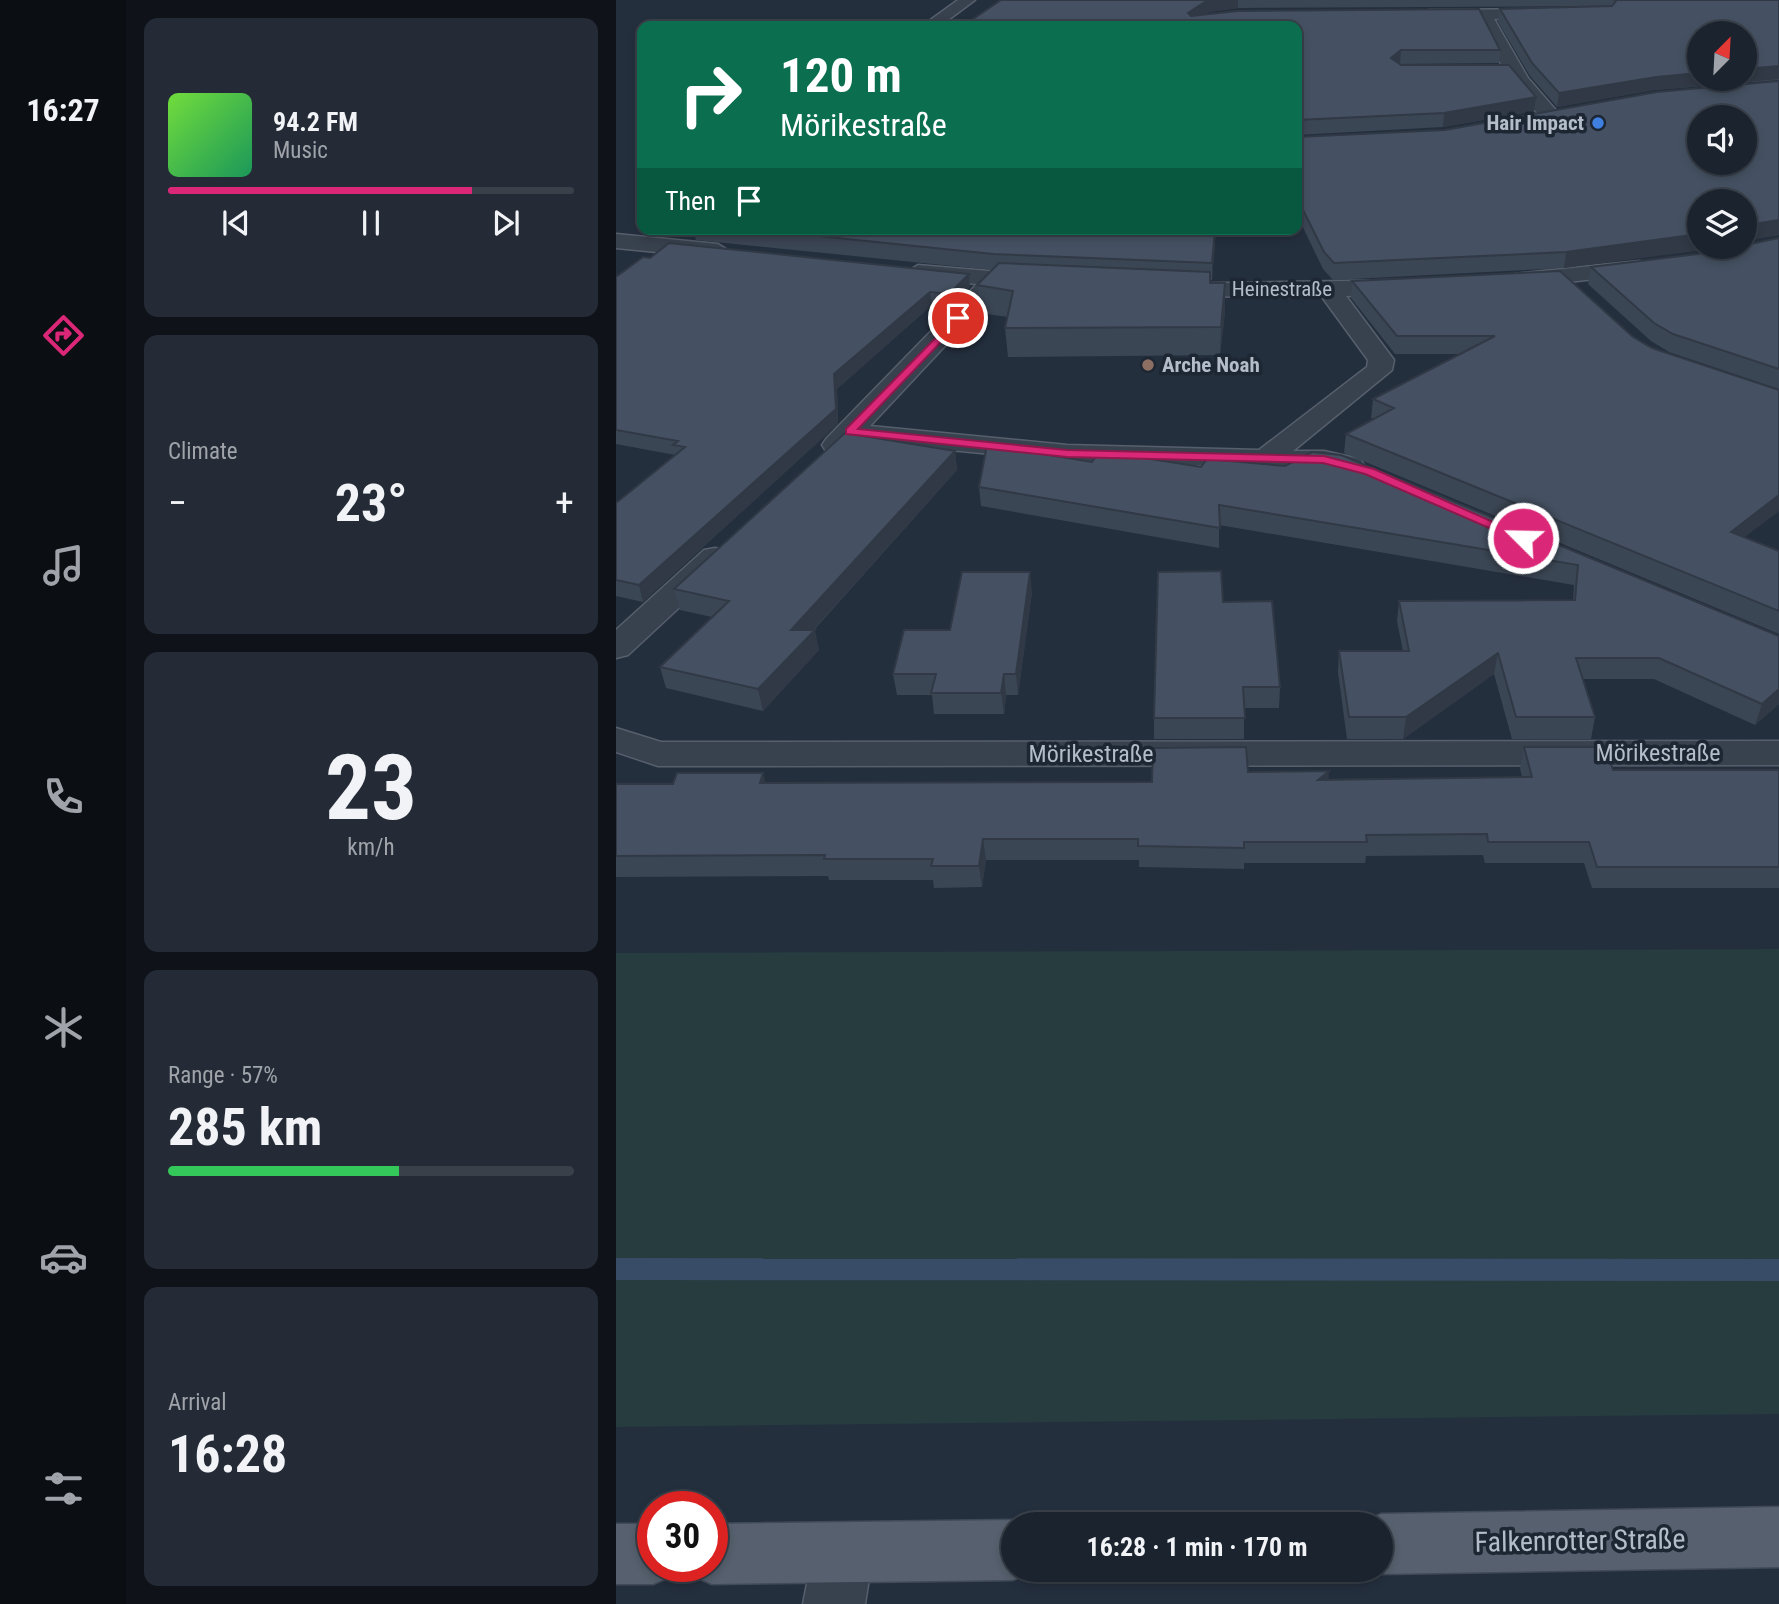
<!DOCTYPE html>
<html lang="en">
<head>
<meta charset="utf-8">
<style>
  body { margin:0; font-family:"Roboto Condensed",sans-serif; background:#242b36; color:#f1f3f6; height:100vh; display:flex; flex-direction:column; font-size:26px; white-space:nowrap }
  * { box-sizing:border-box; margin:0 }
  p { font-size:23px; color:#a0a4aa }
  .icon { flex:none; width:38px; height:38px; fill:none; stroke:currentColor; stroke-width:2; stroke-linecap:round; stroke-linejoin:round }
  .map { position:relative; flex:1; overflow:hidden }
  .sheet { display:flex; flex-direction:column; gap:18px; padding:18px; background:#0f1319; width:490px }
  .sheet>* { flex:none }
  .banner { position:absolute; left:21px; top:21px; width:665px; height:214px; border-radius:14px; box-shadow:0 4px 10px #0003,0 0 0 2px #39404a; background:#0b6e4f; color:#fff; overflow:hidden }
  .needle { width:46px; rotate:24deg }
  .fabs { position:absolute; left:1071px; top:21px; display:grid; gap:14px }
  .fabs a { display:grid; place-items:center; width:70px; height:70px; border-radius:50%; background:#1b232e; box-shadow:0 4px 10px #0003,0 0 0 2px #39404a; font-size:35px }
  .speed { position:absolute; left:21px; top:1491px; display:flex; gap:14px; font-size:35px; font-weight:700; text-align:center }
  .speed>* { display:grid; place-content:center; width:91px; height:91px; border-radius:50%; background:#1b232e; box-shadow:0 4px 10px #0003,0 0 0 2px #39404a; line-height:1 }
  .speed .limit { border:10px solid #d22; background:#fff; color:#111 }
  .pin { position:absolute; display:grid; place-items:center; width:60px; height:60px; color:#fff; margin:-30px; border:4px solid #fff; border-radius:50%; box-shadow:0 2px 7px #0007 }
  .me { position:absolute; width:77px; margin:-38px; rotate:293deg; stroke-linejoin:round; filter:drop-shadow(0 0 5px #0008) }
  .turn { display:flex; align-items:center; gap:24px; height:147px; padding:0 28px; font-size:32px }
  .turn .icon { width:91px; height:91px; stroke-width:2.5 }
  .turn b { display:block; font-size:49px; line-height:60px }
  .then { display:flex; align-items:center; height:66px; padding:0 28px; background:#0003; gap:14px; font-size:26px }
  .big { font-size:52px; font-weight:700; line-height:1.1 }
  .sheet .tile { flex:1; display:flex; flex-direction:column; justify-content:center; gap:10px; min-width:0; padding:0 24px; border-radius:14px; background:#242b36 }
  .sheet .dial { align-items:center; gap:0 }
  .dial b { font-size:91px; line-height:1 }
  .song { display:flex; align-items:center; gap:21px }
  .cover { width:84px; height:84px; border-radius:10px; background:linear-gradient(135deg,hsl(100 70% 55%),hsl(150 70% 35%)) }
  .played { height:7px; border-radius:4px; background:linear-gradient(90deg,#db2777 75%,#39404a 75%) }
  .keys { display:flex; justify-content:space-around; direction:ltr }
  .heat { display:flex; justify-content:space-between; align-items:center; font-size:38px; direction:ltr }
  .charge { height:10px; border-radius:5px; background:linear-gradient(90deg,#34c759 57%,#39404a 0) }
  .trip { position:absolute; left:385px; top:1512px; width:392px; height:70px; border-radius:35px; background:#1b232e; box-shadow:0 4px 10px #0003,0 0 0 2px #39404a; font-weight:700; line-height:70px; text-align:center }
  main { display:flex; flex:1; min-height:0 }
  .dock { display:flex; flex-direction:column; width:126px; justify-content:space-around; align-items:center; background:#0b0e12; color:#a0a4aa }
  .dock .icon { width:49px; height:49px }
  .dock .active { color:#db2777 }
  .dock b { font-size:32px; color:#f1f3f6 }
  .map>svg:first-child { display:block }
  .green { fill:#263c3f }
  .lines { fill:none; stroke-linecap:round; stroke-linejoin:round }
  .stream { fill:#394c67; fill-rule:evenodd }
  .minor-casing { stroke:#565f6c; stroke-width:3 }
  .major-casing { stroke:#414a57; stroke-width:3 }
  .minor { fill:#38414e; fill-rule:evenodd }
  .major { fill:#56606e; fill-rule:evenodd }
  .wall { fill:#3b4654 }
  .shaded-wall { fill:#303945 }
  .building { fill:#455162; stroke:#303945; stroke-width:2; fill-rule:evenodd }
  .route { fill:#db2777; stroke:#8e194d; stroke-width:2 }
  .shop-dot { fill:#3f7fe0; stroke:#1d2633; stroke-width:2.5 }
  .education-dot { fill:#8d6e63; stroke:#1d2633; stroke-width:2.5 }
  .labels { text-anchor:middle; stroke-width:7; stroke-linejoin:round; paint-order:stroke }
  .far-poi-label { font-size:21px; font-weight:bold; fill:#b4bcc9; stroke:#1d2633; text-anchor:end }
  .far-street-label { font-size:21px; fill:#b4bcc9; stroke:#1d2633 }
  .street-label { font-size:24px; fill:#b4bcc9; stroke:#1d2633 }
  .near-street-label { font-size:28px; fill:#b4bcc9; stroke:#1d2633 }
</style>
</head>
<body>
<main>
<nav class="dock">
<b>16:27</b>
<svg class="icon active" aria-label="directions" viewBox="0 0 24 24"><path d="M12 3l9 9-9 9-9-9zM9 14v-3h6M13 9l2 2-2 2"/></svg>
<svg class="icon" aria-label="music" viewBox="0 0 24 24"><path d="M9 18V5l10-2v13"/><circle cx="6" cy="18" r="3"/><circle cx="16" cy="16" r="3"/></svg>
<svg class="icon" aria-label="phone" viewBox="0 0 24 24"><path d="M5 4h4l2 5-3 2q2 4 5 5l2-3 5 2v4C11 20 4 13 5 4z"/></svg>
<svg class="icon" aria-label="climate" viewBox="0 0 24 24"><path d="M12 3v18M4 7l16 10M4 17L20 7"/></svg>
<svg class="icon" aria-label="car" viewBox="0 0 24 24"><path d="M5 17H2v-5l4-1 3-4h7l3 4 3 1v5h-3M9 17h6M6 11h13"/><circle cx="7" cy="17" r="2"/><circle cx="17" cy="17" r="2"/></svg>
<svg class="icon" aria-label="filters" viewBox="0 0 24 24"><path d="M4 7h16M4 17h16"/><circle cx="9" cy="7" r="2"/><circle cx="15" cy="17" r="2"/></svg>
</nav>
<section class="sheet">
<div class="tile">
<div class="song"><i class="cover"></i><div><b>94.2 FM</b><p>Music</p></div></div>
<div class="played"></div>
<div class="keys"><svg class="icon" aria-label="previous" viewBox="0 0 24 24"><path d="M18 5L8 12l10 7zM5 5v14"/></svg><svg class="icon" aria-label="pause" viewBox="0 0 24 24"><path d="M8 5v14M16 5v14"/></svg><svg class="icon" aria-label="next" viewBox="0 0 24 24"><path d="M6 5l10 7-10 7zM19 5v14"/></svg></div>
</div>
<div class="tile"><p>Climate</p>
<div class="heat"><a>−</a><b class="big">23°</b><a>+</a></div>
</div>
<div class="tile dial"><b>23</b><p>km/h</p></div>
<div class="tile"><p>Range · 57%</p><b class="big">285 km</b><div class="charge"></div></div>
<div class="tile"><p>Arrival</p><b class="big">16:28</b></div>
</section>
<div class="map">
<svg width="1163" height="1604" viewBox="0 0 1163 1604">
  <rect width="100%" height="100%" fill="#242f3e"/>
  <path class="green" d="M1163,949V1414L0,1427V953Z"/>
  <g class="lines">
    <path class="stream" d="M0,1258L1163,1259V1281L0,1280Z"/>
    <defs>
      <path id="minor" d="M342,0H359L324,26H306Z
        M935,9L940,11V17L878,19L912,78L944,115L935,120C906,113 875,45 862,19L813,20L805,15L813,10Z
        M0,234L102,244L113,251L102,258L0,248Z
        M1024,261L1035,268L1032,273L899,288L891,286L887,281L891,276L899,274Z
        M302,265L419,275L427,277L431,282L427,287L385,286L254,426L451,445L643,450L751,367L752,360L706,297L556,296L548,294L544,289L548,284L787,280L795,282L799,287L795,292L787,294L730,296L778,360L776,370L677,451H708L744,459L748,465L744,471L734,474L708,469L451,461L239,441C230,451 224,454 210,451L206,445L210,439L361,284L294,277L291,272Z
        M99,548L110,550L115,557L110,564L12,655L0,658V630L88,550Z
        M0,728L45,742L1163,741V765L42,766L0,752Z
        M227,1523L248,1532L257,1553L249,1604H187L197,1553L206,1532Z"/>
      <path id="major" d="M1163,1507V1567L765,1574L754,1570H765V1524H743L765,1514Z
        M397,1520L408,1524H397V1570H419L397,1580L96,1584L75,1575L71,1566H96V1524Z
        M0,1524H37V1566H62L58,1575L37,1584H0Z"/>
    </defs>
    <use href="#minor" class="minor-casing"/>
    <use href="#major" class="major-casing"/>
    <use href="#minor" class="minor"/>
    <use href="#major" class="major"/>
  </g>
  <path class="wall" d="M385,0H1163V80L1038,90L941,107L914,76L882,22L884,9L987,6L622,8L593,12L589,15L884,50L883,63L783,64L920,97L918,111L827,127L681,135V26Z
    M1163,81V235L948,268L717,280L707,269L681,215V136L682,137L829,130Z
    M77,229H542L553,230L600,229L596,280H594V283H609V311L604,355L392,357L389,328L392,317L364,313L361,285L376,270L80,240Z
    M1163,238V389L1053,352L1035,341L972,284L975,267L1082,254Z
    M0,277L354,287L334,308L316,305L221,389L222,424L27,602L0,596V503L59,455L0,444Z
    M736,281L1017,337L1036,348L1163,390V511L1128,537L1163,551V634L728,453L730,434L758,419L755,418L757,399L844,354H779L735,298Z
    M339,451L341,470L198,630L203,650L147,711L50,688L44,667L96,617L64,610L58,589Z
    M696,452L1163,636V704L1139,725L1038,679H967L979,717L975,739H896L878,674L787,739H731L722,672L723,651H787L781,621L783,601L957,600L958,585L603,525V548L365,506L363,487L476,462L585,467L669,466Z
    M416,592L402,695H390L388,714H318L316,695H281L277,674Z
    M607,602L664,687L663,708H628V739H538V718Z
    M908,747L997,770H1163V888H976L968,863H869L867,855L750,856L749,863H628V869L523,867V860H370L366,887L318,888L317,880H213L212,876L0,877V784L536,782L632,772L713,779L906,777L904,768Z"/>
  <path class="shaded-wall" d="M592,0H622V8L593,12L572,26V13Z
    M785,50L784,63L774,72L775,58Z
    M1163,66V79L1038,90L941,107L943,93L1040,77L1083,73V79H1129V69Z
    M920,97L918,111L827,127L828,113Z
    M1163,220V235L1129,241V229L1132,225Z
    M599,229H600L596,280V263Z
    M1083,234V247H1111L948,268L950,252Z
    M353,274L354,287L334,308L333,294Z
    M609,283V311L604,355L605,327Z
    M314,292L316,305L221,389L222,424L27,602L23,585L218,374Z
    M339,451L341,470L180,649L199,630L203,650L147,711L142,689L175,630Z
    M1163,495V511L1109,552L1115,532Z
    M414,572L416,592L402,695L400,674Z
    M882,653L878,674L787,739L790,717Z
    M388,674L390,695L388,714L385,693Z
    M1163,689V704L1139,725L1146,704Z
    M713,771L712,792L702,780Z
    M147,773L152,793L144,783Z
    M367,839L370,860L366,887L363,866Z"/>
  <path class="building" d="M385,0H592L572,13L575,16L622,11L863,9L884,50H785L775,58L785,65H893L920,97L828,113L681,120V124V26H347Z
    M998,0H1163V66L1129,69V33H1083V73L1040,77L943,93L916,63L884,9L996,6L1000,1Z
    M1163,81V220L1132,225L1130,228L1129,229V201H1083V234L950,252L718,263L708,252L681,198V136L682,137L829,130L1041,92ZM1083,117H1129V163H1083Z
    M135,229H542L553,230V229H599L596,263L377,254Z
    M1163,238V369L1057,334L1038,323L975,267L1082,254L1118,247H1129V245Z
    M53,243L353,274L333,294L314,292L218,374L220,409L23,585L0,580V503L69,447L57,445L62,441L0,430V277L27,257L34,258Z
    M383,263L594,272V283H609L605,327L389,328L397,291L361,285Z
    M944,271L1017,337L1036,348L1163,390V495L1115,532L1163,551V611L730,434L778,408L757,399L879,336H781L736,281Z
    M229,433L339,451L175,630H199L142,689L44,667L113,601L58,589Z
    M371,445L476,462L484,451L585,467L591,459L669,466L696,452L725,455L1163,636V689L1146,704L1043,658H960L979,717H900L882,653L790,717H733L723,651H793L783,601L959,600L962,565L603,505L604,528L363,487Z
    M605,571L607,602L656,601L664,687H627L629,718H538L542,572Z
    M346,572H414L400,674H388L385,693H315L320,674H277L288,630H334Z
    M630,747L632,772L713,771L702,780L916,777L908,747H989L997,770H1163V867H981L973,842H872L871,834L750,835L751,842H628V848L522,846V839H367L363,866H315L317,859H208L209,855L0,856V784H57L61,773H147L144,783L536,782L537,748Z"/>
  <path class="route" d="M342,315L346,320L242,429L451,450L708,456L758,469L913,538L903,541L749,474L707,463L451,457L230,434V429Z"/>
  <circle class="shop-dot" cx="982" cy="123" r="7"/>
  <circle class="education-dot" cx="532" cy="365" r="7"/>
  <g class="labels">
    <g class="far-poi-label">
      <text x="968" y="130">Hair Impact</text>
      <text x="546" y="372" text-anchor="start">Arche Noah</text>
    </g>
    <g class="far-street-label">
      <text x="666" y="296">Heinestraße</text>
    </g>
    <g class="street-label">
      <text x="1042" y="761">Mörikestraße</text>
      <text x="475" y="762">Mörikestraße</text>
    </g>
    <g class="near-street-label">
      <text transform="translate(964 1540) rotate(-1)" y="10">Falkenrotter Straße</text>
    </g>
  </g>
</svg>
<div class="fabs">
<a><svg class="needle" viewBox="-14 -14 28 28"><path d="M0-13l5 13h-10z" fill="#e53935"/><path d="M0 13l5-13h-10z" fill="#a0a4aa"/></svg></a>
<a><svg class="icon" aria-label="sound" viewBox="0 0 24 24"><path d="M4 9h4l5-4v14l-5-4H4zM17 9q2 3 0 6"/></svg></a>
<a><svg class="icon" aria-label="layers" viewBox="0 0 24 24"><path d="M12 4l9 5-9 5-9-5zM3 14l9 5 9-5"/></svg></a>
</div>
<div class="speed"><div class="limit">30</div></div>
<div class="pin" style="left:342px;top:318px;background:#d93025"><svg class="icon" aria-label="arrive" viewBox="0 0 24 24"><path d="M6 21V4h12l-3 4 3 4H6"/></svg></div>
<svg class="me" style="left:907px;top:538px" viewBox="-20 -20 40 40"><circle r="17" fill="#db2777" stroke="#fff" stroke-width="3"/><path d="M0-11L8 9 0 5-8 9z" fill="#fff"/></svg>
<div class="trip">16:28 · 1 min · 170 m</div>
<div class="banner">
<div class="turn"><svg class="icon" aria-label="right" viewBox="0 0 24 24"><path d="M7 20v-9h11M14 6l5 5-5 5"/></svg><div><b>120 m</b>Mörikestraße</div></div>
<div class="then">Then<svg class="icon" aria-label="arrive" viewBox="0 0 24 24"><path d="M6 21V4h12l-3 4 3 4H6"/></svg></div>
</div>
</div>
</main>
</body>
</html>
